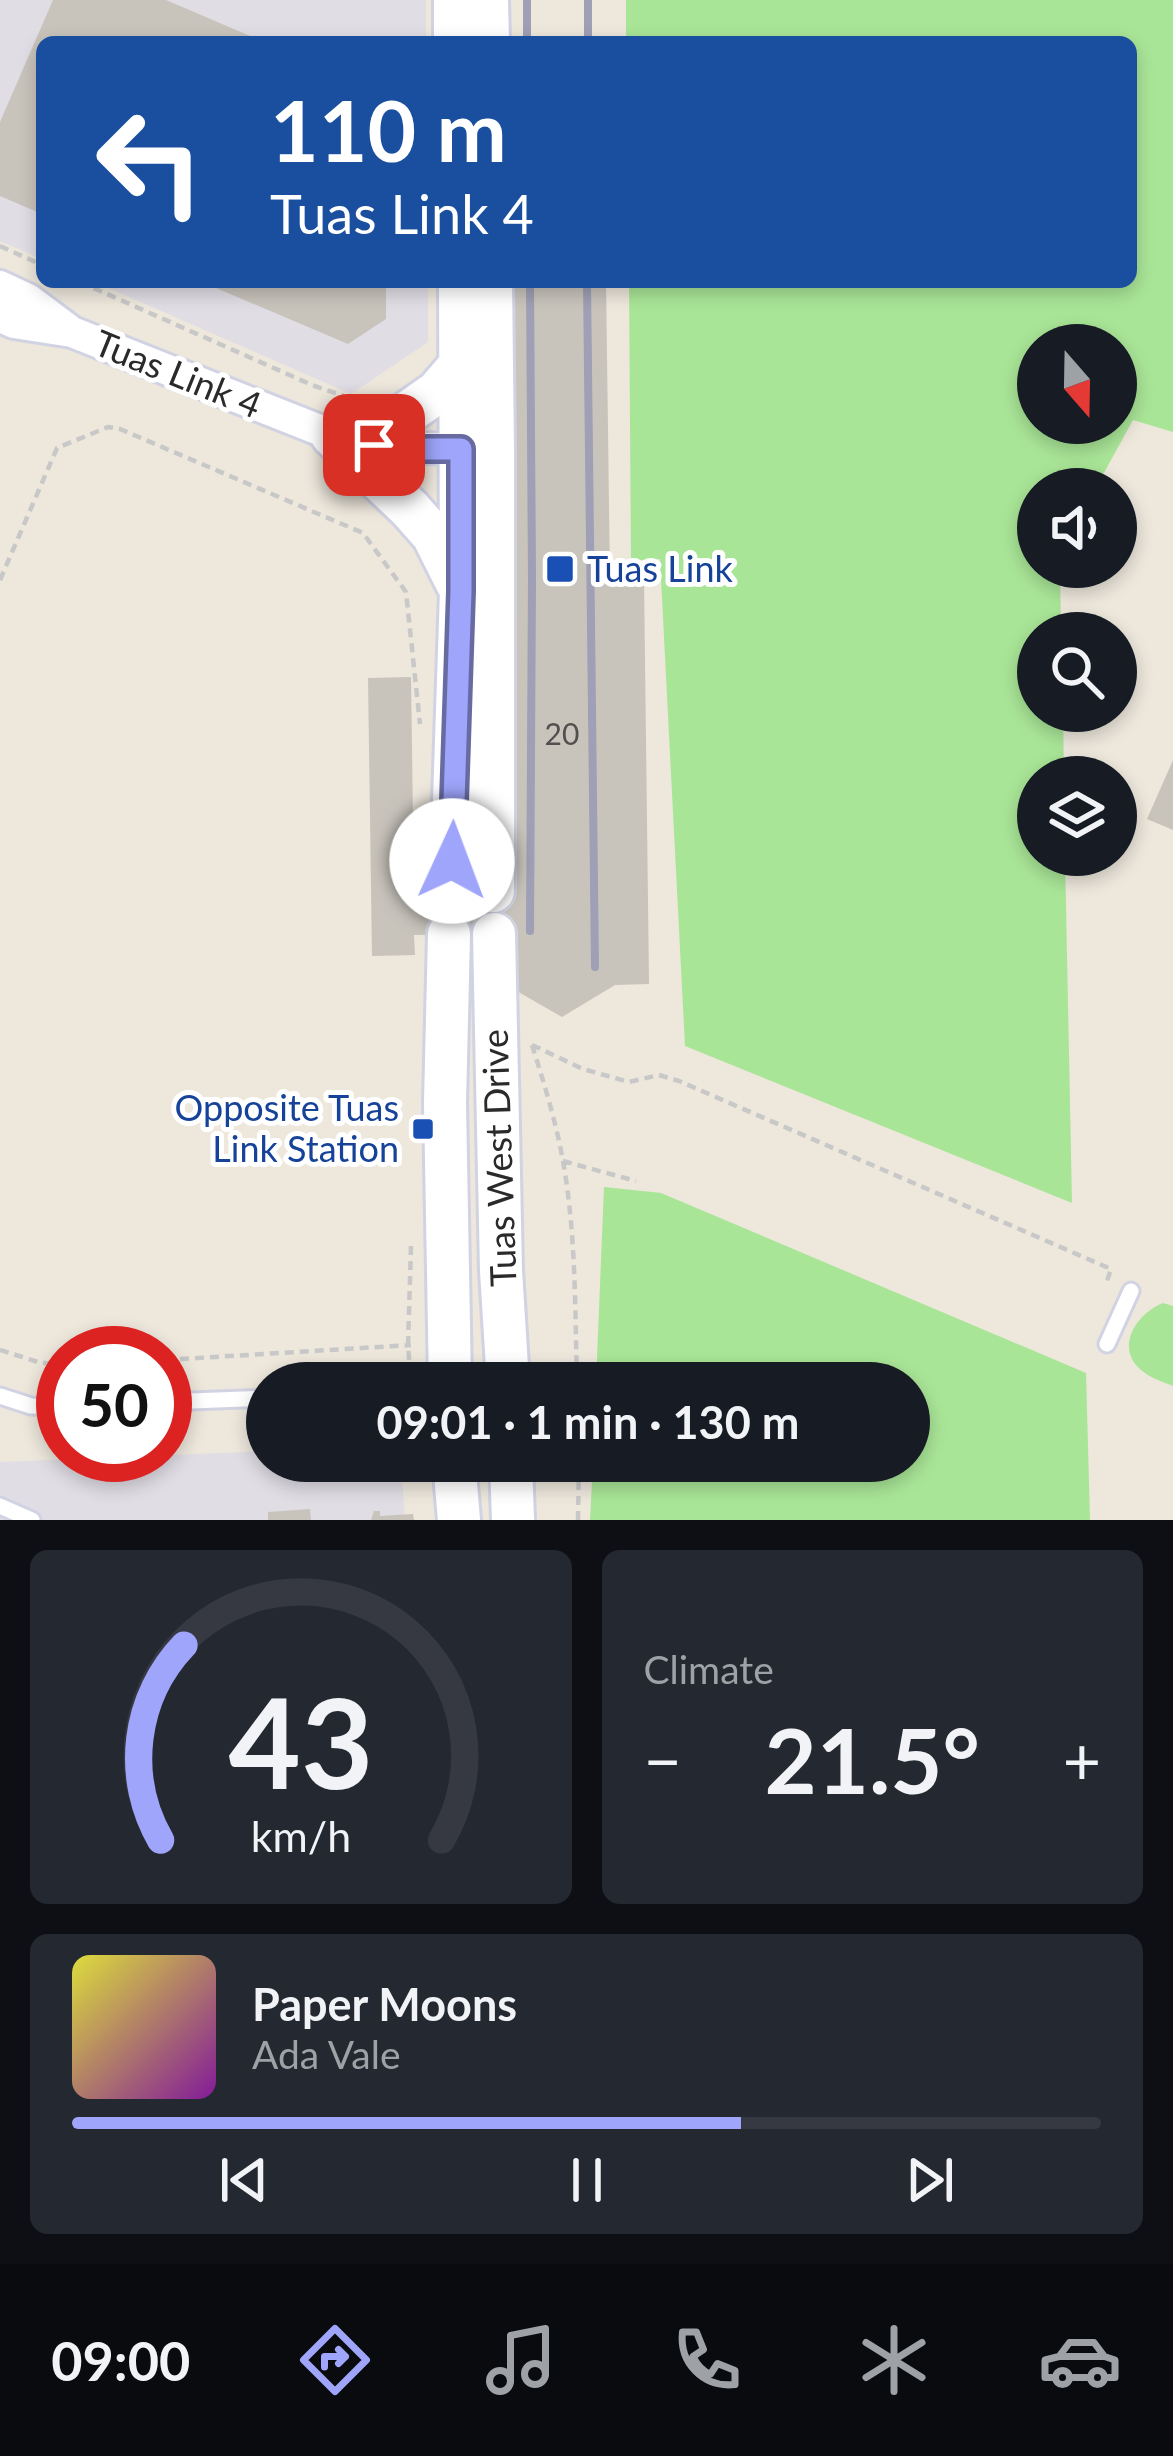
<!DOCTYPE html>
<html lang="en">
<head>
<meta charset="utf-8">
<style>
  body { margin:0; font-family:Lato,sans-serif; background:#242831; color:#f1f3f6; height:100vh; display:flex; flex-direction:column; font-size:45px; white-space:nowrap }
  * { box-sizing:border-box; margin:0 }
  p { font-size:39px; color:#9ea1a6 }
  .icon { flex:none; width:66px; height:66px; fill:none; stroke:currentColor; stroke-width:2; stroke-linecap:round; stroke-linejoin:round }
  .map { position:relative; height:1520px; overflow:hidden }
  .drawer { display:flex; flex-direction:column; gap:30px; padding:30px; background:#0d0f14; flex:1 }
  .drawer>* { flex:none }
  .banner { position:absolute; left:36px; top:36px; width:1101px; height:252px; border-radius:18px; box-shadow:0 6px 18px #0003; background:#1a4fa0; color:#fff; overflow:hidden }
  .needle { width:78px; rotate:160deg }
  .buttons { position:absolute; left:1017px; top:324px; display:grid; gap:24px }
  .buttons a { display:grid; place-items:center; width:120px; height:120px; border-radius:50%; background:#171b24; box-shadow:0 6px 18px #0003; font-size:60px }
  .speed { position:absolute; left:36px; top:1326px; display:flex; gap:24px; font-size:60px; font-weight:700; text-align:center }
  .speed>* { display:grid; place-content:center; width:156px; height:156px; border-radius:50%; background:#171b24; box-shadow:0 6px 18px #0003; line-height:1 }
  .speed .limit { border:18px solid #d22; background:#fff; color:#111 }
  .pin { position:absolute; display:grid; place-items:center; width:102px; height:102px; color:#fff; margin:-51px; border-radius:24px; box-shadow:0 6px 18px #0006 }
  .me { position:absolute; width:132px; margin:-66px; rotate:2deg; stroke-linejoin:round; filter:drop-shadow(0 0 9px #0008) }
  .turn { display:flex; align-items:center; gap:42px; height:252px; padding:0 36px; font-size:54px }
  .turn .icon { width:156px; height:156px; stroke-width:2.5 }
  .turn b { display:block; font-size:84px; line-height:102px }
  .big { font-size:90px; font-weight:700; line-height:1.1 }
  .drawer .card { flex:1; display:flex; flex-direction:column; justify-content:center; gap:18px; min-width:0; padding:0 42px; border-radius:18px; background:#242831 }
  .drawer .dial { align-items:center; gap:0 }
  .dial svg { height:312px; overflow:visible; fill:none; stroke:#363941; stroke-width:7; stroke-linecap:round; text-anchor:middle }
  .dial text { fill:#f1f3f6; stroke:none }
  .song { display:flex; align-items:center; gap:36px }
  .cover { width:144px; height:144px; border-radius:18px; background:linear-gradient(135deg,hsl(60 70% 55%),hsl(290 70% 35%)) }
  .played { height:12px; border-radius:6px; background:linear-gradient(90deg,#9ea5fa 65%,#363941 65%) }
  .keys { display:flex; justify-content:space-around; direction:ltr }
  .heat { display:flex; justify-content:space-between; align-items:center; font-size:66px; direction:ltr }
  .drawer .tiles { flex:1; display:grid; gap:30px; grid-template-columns:1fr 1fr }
  .card:last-child { grid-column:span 2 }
  .trip { position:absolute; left:246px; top:1362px; width:684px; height:120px; border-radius:60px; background:#171b24; box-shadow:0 6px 18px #0003; font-weight:700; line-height:120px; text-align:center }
  .tab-bar { display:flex; height:192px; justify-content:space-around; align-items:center; background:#090b0e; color:#9ea1a6 }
  .tab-bar .icon { width:84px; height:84px }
  .tab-bar .current { color:#9ea5fa }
  .tab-bar b { font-size:54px; color:#f1f3f6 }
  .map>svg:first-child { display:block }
  .industrial { fill:#e0dde5 }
  .green { fill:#a9e597; fill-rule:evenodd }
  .building { fill:#c8c4bc }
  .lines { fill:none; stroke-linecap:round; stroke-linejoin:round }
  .service-casing { stroke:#d1d3e3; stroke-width:21 }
  .minor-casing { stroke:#d1d3e3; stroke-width:36 }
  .secondary-casing { stroke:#d1d3e3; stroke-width:48 }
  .path { stroke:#c8c8c8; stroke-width:4.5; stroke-dasharray:9 6; stroke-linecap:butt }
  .service { stroke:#fff; stroke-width:15 }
  .minor { stroke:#fff; stroke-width:30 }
  .secondary { stroke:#fff; stroke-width:42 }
  .rail { stroke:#9f9fb5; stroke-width:8 }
  .route-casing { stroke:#676ba2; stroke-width:30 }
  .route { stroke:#9ea5fa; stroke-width:21 }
  .transit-dot { fill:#1a4fb4; stroke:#fff; stroke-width:4.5 }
  .labels { text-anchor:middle; stroke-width:10; stroke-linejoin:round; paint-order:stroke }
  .number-label { font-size:30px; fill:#52504e }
  .street-label { font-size:36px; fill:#2a2a2a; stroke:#fff }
  .transit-label { font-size:36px; fill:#164399; stroke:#fff; text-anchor:start }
</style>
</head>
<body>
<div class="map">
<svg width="1173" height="1520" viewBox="0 0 1173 1520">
  <rect width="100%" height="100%" fill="#ede7dc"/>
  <path class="industrial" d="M0,0H426V42H42V259L0,241Z
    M95,282H428V342L351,394Z
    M267,1451V1461H401L405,1520H0V1462Z"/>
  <path class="green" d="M626,0H1173V432L1133,420L1095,489H1038V567H1060L1061,633H1038V711H1063L1064,777H1038V855H1065L1072,1203L685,1046L660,559L631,561L629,282H1131V42H626ZM1038,345H1116V423H1038Z
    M604,1187L661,1193L1086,1373L1090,1520H590L593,1461H909V1383H596Z
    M1163,1303L1173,1306V1386C1164,1382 1153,1379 1145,1373C1113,1351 1134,1315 1163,1303Z"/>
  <path class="building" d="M53,0H166L264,42H42V214L0,196V122Z
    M202,282H386V319L348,344Z
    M510,282H606L610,578H644L649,984L615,985L562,1017L515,990L514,934L414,935L415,955L372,956L368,678L411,677L414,892L514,891Z
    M1173,760V830L1147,819Z
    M310,1509L311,1520H268V1512Z
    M374,1511H380V1516L413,1514L414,1520H371Z"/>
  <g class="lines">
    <defs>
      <path id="service" d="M1107,1344L1131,1291
        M0,1396L31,1406L63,1407
        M165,1402L267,1398
        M0,1506L32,1520"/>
      <path id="minor" d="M0,286L28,299L68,329
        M0,317L14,323L72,332L332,435C383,448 429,449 481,449"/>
      <path id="secondary" d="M455,0V42
        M487,0L488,42
        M491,282L493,449V891
        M332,435L410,509L433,535L457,583
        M332,435L390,425L437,392L462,363
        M451,891L461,591L460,282
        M449,934L445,1103L450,1383
        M494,934L501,1271L508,1383
        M454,1461L459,1520
        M511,1461L513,1520"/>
    </defs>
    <use href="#service" class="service-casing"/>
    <use href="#minor" class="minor-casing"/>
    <use href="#secondary" class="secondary-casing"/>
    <path class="path" d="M0,246L42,265
      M80,282L312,385L344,396
      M0,580L57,448L108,427L120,429L363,533L406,592L420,724
      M532,1045L583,1069L629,1082L659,1075L679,1081L1111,1269L1107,1281
      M532,1045C544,1083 556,1122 563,1161C576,1234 575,1309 577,1383
      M563,1161L636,1181
      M411,1246L408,1345L411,1383
      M0,1350L38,1362L63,1366
      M165,1360L411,1345
      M578,1520L579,1461"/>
    <use href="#service" class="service"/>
    <use href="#minor" class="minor"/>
    <use href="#secondary" class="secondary"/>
    <path class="rail" d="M527,0V42
      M588,0V42
      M530,282L532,578L530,931
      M587,282L595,967"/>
  </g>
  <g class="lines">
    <defs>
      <path id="route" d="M374,445L410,449H461V591L452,861"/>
    </defs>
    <use href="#route" class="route-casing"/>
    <use href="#route" class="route"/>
  </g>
  <g class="transit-dot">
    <rect x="545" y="554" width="30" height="30" rx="6"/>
    <rect x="411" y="1117" width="24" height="24" rx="6"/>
  </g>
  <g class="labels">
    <g class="number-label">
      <text x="562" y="745">20</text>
    </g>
    <g class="street-label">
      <text transform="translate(178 374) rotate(22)" y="13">Tuas Link 4</text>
      <text transform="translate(499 1158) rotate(-92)" y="13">Tuas West Drive</text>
    </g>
    <g class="transit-label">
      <text x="587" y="582">Tuas Link</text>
      <text x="399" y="1121" text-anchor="end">Opposite Tuas<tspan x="399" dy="41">Link Station</tspan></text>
    </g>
  </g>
</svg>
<div class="buttons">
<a><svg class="needle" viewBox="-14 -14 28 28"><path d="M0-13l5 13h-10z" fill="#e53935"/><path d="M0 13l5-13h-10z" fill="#9ea1a6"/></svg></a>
<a><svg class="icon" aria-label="sound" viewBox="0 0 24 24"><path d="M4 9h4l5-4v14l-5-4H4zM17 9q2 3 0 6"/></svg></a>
<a><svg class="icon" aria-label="search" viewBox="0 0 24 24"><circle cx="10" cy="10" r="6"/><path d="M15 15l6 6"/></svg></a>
<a><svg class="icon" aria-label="layers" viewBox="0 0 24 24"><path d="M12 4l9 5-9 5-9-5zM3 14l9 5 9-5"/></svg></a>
</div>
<div class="speed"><div class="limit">50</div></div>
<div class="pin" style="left:374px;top:445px;background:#d93025"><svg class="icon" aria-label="arrive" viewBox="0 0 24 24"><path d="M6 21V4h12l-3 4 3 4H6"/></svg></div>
<svg class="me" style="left:452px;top:861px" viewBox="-20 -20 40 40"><circle r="19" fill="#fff"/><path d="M0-13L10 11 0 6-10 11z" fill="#9ea5fa"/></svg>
<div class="trip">09:01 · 1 min · 130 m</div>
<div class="banner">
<div class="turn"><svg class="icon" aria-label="left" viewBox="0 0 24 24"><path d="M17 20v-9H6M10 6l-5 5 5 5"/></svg><div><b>110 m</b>Tuas Link 4</div></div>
</div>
</div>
<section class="drawer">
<div class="tiles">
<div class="card dial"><svg viewBox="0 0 100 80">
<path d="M14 69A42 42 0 1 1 86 69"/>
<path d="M14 69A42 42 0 0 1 20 19" stroke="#9ea5fa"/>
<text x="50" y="56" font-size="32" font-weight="700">43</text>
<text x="50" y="72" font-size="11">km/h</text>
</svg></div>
<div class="card"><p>Climate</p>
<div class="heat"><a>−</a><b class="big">21.5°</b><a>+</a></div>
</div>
<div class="card">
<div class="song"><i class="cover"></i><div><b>Paper Moons</b><p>Ada Vale</p></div></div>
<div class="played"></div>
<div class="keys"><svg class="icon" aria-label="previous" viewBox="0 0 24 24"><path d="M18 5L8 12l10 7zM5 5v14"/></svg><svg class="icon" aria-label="pause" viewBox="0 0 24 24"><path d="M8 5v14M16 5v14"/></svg><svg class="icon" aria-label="next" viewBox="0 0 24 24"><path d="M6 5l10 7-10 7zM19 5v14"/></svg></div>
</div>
</div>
</section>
<nav class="tab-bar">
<b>09:00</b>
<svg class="icon current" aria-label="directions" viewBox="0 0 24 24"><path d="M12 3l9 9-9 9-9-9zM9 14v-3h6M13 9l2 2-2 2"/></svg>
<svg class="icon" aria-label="music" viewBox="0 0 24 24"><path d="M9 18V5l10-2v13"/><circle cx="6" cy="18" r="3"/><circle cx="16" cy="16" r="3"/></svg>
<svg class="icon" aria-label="phone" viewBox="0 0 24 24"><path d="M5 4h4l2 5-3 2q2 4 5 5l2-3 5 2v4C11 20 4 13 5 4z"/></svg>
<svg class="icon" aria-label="climate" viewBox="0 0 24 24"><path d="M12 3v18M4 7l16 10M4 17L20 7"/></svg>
<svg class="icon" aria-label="car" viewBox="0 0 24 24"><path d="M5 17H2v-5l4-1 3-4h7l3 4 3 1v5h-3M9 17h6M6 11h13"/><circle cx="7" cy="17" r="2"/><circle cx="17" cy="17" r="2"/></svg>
</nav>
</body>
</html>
